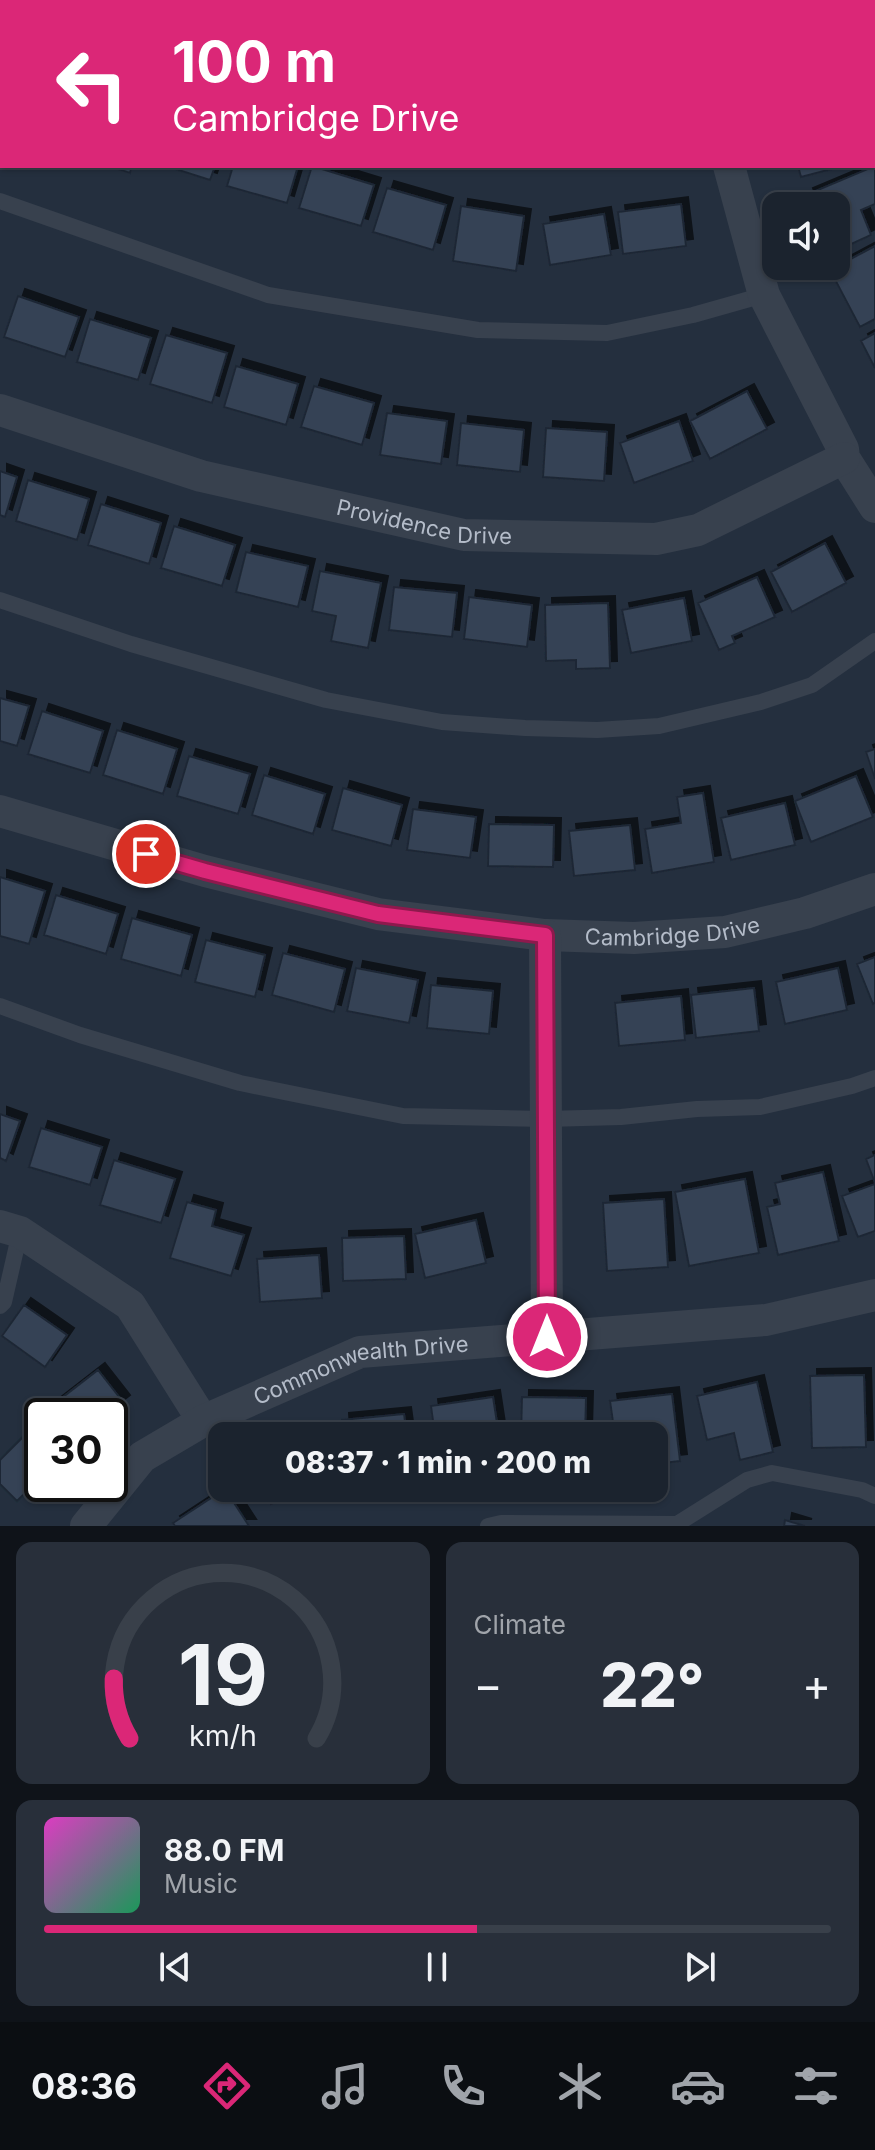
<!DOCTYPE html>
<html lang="en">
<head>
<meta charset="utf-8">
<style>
  body { margin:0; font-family:Inter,sans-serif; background:#282f3a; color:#f1f3f6; height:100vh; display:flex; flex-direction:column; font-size:30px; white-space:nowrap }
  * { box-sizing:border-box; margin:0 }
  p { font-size:26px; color:#a0a4aa }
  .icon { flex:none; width:44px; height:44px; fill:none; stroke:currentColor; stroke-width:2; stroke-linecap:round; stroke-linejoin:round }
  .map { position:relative; height:1526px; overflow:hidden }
  .panel { display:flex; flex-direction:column; gap:16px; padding:16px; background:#0f1319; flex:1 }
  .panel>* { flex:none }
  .banner { position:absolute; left:0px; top:0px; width:876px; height:168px; box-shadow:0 2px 6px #0004,0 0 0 2px #39404a; background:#db2777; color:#fff; overflow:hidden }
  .tools { position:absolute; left:762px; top:192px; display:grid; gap:16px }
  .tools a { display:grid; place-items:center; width:88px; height:88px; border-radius:16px; background:#1b232e; box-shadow:0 2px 6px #0004,0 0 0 2px #39404a; font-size:40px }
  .speed { position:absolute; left:24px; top:1398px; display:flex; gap:16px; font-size:40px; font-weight:700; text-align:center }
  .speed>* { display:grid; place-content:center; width:104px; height:104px; border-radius:50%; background:#1b232e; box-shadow:0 2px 6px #0004,0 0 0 2px #39404a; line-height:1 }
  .speed .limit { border:4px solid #111; border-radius:12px; background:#fff; color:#111 }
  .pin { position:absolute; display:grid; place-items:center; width:68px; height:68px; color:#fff; margin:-34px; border:4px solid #fff; border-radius:50%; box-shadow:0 2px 8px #0007 }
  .me { position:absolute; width:88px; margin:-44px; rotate:0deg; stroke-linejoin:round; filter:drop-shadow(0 0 6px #0008) }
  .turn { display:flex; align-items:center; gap:28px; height:168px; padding:0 40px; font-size:36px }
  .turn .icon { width:104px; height:104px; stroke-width:2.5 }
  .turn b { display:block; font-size:56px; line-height:68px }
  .big { font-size:60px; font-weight:800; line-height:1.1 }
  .panel .widget { flex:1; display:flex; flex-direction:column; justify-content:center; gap:12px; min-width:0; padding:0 28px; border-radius:16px; background:#282f3a }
  .panel .dial { align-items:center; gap:0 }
  .dial svg { height:208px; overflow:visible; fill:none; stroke:#39404a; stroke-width:7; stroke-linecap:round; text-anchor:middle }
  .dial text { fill:#f1f3f6; stroke:none }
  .song { display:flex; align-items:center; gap:24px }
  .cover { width:96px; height:96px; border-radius:12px; background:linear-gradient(135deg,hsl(310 70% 55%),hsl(150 70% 35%)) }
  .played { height:8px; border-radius:4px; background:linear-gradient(90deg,#db2777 55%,#39404a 55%) }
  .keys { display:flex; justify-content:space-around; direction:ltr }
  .heat { display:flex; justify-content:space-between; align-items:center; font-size:44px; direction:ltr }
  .panel .tiles { flex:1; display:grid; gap:16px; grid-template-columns:1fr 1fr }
  .widget:last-child { grid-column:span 2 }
  .trip { position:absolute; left:208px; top:1422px; width:460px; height:80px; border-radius:16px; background:#1b232e; box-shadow:0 2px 6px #0004,0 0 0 2px #39404a; font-weight:800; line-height:80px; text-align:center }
  .tab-bar { display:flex; height:128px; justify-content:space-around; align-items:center; background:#0b0e12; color:#a0a4aa }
  .tab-bar .icon { width:56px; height:56px }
  .tab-bar .on { color:#db2777 }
  .tab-bar b { font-size:36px; color:#f1f3f6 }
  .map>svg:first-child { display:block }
  .building { fill:#364354; stroke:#1f2835; stroke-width:2; filter:url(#shadow) }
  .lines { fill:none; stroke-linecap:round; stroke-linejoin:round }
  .service { stroke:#38414e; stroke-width:16 }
  .minor { stroke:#38414e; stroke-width:32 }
  .route-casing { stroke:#8e194d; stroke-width:20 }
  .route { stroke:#db2777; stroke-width:14 }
  .labels { text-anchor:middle; stroke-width:8; stroke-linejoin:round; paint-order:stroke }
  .street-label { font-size:22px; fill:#b4bcc9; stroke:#1d2633 }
</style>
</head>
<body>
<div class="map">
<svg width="875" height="1526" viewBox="0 0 875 1526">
  <defs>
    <filter id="shadow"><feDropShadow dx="7" dy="-7" stdDeviation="0" flood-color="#0009"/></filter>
  </defs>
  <rect width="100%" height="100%" fill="#242f3e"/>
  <path class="building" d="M204,0H254L253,2H208Z
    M271,0H338L337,2H271Z
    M358,0H390L389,2H357Z
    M762,0H809L810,2H762Z
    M109,166H132L130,173Z
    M166,166H215L210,180Z
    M233,166H298L287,203L227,186Z
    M312,166L374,185L361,226L299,208Z
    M798,166H843L801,177Z
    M875,166V204L861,210L871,235L836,251V206H810L806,195Z
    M387,188L446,205L433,250L373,232Z
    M681,204L686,246L623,254L618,212Z
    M461,206L524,216L516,271L453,261Z
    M604,214L611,255L550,265L543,224Z
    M875,246V319L860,327L830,270Z
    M18,296L79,317L65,357L4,337Z
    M90,319L151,338L138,380L77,362Z
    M875,333V368L861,341Z
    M166,335L227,353L212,403L150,384Z
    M236,366L298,384L286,425L224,407Z
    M314,386L374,403L362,445L301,427Z
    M747,391L767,429L710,459L690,421Z
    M387,413L447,421L441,464L380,455Z
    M679,421L693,461L634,483L620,443Z
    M461,423L524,430L520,472L457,465Z
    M546,428L607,432L604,481L543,477Z
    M0,471L17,477L5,517L0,515Z
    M28,480L89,499L77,540L16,521Z
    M101,504L161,523L149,564L88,545Z
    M174,526L235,545L222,586L161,568Z
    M825,543L846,583L792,612L771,572Z
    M246,552L308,566L298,607L236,592Z
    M320,571L381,583L368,648L331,641L336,616L312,611Z
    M757,577L775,617L732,636L735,643L719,650L698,603Z
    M394,587L457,593L452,637L389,630Z
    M469,597L532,605L527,647L464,639Z
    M684,598L692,641L631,653L622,610Z
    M608,603L610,668L576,669V660L546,661L545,605Z
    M0,698L29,706L17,746L0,741Z
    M42,711L103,731L90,773L28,754Z
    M117,730L177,749L163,794L103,775Z
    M875,749V779L866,752Z
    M189,756L250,774L238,814L177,796Z
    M264,775L325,794L313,834L252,815Z
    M856,776L873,817L811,842L795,801Z
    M343,788L402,805L391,846L332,830Z
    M703,793L714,862L652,873L645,829L681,823L677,797Z
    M785,803L795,845L731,860L721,818Z
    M413,809L476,817L470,858L407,850Z
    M489,824L554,825L553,867L488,866Z
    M630,825L635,870L574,876L569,831Z
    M0,877L45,891L29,944L0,936Z
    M56,895L118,914L106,954L44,935Z
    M132,918L192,935L181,976L121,959Z
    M206,940L265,955L255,997L195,982Z
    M283,953L345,969L334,1012L272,995Z
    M875,957V1003L873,1004L857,964Z
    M356,968L418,980L409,1023L347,1011Z
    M838,968L847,1010L785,1024L776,982Z
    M431,985L493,991L489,1034L427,1028Z
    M754,988L759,1031L696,1038L691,995Z
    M681,996L685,1040L619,1046L615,1003Z
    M0,1114L20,1121L6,1161L0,1158Z
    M41,1128L102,1147L90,1185L29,1167Z
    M875,1155V1183L866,1159Z
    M114,1160L175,1179L161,1223L100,1205Z
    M823,1172L839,1241L778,1255L767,1207L780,1204L775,1183Z
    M745,1179L759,1253L689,1266L675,1192Z
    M875,1184V1231L858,1237L842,1196Z
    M664,1199L668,1267L607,1271L603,1203Z
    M187,1202L216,1210L212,1226L244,1235L231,1276L170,1258Z
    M476,1220L486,1263L425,1278L415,1234Z
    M404,1236L406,1279L343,1281L342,1238Z
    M319,1255L322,1298L260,1302L257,1259Z
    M24,1305L67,1335L45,1367L2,1336Z
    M98,1370L123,1402L105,1416H56L49,1408Z
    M864,1375L866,1447L812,1448L810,1376Z
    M757,1382L773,1452L740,1460L734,1433L707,1440L697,1396Z
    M672,1394L680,1461L654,1464V1436H615L610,1401Z
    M493,1397L499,1436H435L431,1406Z
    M522,1397L586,1398L585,1436H521Z
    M404,1414L407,1436H343L342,1420Z
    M31,1429L42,1440V1476L17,1501L0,1484V1460Z
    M262,1488H302L271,1504Z
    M225,1489L249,1526H175L173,1523Z
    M785,1520L805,1526H784Z"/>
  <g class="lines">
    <path class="service" d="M0,201L268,295L478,330L607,333L693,315L764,295
      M0,600L131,644L326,700L442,722L525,728L597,730L659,726L761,702L812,685L875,641
      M0,1006L80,1035L240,1083L403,1116L546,1119L621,1117L697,1109L760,1107L852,1086L875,1078
      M0,1306L4,1302L20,1232
      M488,1526L501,1523L677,1524L747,1480L772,1473L862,1490L875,1496"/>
    <g class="minor">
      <path d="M704,0V2"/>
      <path d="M0,2H2"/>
      <path d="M729,166L764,295L843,449L844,458L875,507"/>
      <path id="s1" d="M0,410L201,476L464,535L656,539L698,530L844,458"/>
      <path id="s2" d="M0,811L205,871L378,914L545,935L634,938L725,932L805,913L875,889"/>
      <path d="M545,935L547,1337"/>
      <path d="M0,1226L20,1232L130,1305L203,1421"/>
      <path id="s3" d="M86,1526L142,1457L203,1421L360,1352L766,1320L875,1295"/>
    </g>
  </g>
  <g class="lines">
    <defs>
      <path id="route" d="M146,854L205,871L378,914L545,935L547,1337"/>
    </defs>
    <use href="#route" class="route-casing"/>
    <use href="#route" class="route"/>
  </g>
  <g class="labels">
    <g class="street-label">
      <text dy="8" stroke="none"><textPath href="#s1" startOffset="440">Providence Drive</textPath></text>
      <text dy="8" stroke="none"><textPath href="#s2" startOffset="688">Cambridge Drive</textPath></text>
      <text dy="8" stroke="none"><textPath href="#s3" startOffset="328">Commonwealth Drive</textPath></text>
    </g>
  </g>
</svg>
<div class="tools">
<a><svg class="icon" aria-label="sound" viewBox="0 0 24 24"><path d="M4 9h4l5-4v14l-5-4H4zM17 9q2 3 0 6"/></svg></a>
</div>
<div class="speed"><div class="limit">30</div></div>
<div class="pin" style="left:146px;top:854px;background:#d93025"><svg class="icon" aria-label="arrive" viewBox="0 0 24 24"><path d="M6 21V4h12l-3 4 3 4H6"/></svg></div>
<svg class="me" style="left:547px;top:1337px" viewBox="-20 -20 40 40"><circle r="17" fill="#db2777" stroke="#fff" stroke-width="3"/><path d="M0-11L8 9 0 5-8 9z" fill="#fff"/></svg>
<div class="trip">08:37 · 1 min · 200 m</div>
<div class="banner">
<div class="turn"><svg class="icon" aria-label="left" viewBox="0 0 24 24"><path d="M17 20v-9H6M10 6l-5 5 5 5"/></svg><div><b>100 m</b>Cambridge Drive</div></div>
</div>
</div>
<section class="panel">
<div class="tiles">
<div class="widget dial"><svg viewBox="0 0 100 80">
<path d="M14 69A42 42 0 1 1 86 69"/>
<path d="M14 69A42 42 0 0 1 8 46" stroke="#db2777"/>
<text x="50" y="56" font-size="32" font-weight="700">19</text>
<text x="50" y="72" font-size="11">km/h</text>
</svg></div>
<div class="widget"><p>Climate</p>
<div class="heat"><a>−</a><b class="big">22°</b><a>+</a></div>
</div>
<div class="widget">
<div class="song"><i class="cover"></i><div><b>88.0 FM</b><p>Music</p></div></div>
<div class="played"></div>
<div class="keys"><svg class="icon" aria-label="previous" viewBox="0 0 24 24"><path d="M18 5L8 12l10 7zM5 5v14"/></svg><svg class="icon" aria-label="pause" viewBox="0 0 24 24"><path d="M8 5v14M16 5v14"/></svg><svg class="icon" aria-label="next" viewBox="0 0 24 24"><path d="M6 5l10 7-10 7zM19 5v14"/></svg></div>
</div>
</div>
</section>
<nav class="tab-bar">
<b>08:36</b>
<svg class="icon on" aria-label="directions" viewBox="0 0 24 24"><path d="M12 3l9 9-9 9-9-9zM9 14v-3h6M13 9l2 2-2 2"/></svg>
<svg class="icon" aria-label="music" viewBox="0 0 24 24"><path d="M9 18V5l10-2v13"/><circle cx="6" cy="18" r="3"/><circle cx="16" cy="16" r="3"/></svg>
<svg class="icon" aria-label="phone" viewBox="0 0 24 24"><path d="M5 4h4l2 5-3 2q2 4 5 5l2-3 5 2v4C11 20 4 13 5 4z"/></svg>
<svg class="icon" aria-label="climate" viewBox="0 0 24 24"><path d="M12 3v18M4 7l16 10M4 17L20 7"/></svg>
<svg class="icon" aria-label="car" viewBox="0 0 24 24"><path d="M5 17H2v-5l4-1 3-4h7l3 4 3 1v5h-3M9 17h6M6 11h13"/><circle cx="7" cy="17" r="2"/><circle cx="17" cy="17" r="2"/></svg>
<svg class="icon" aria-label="filters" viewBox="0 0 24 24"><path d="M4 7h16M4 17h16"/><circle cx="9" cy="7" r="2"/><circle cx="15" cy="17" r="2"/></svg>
</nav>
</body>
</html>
